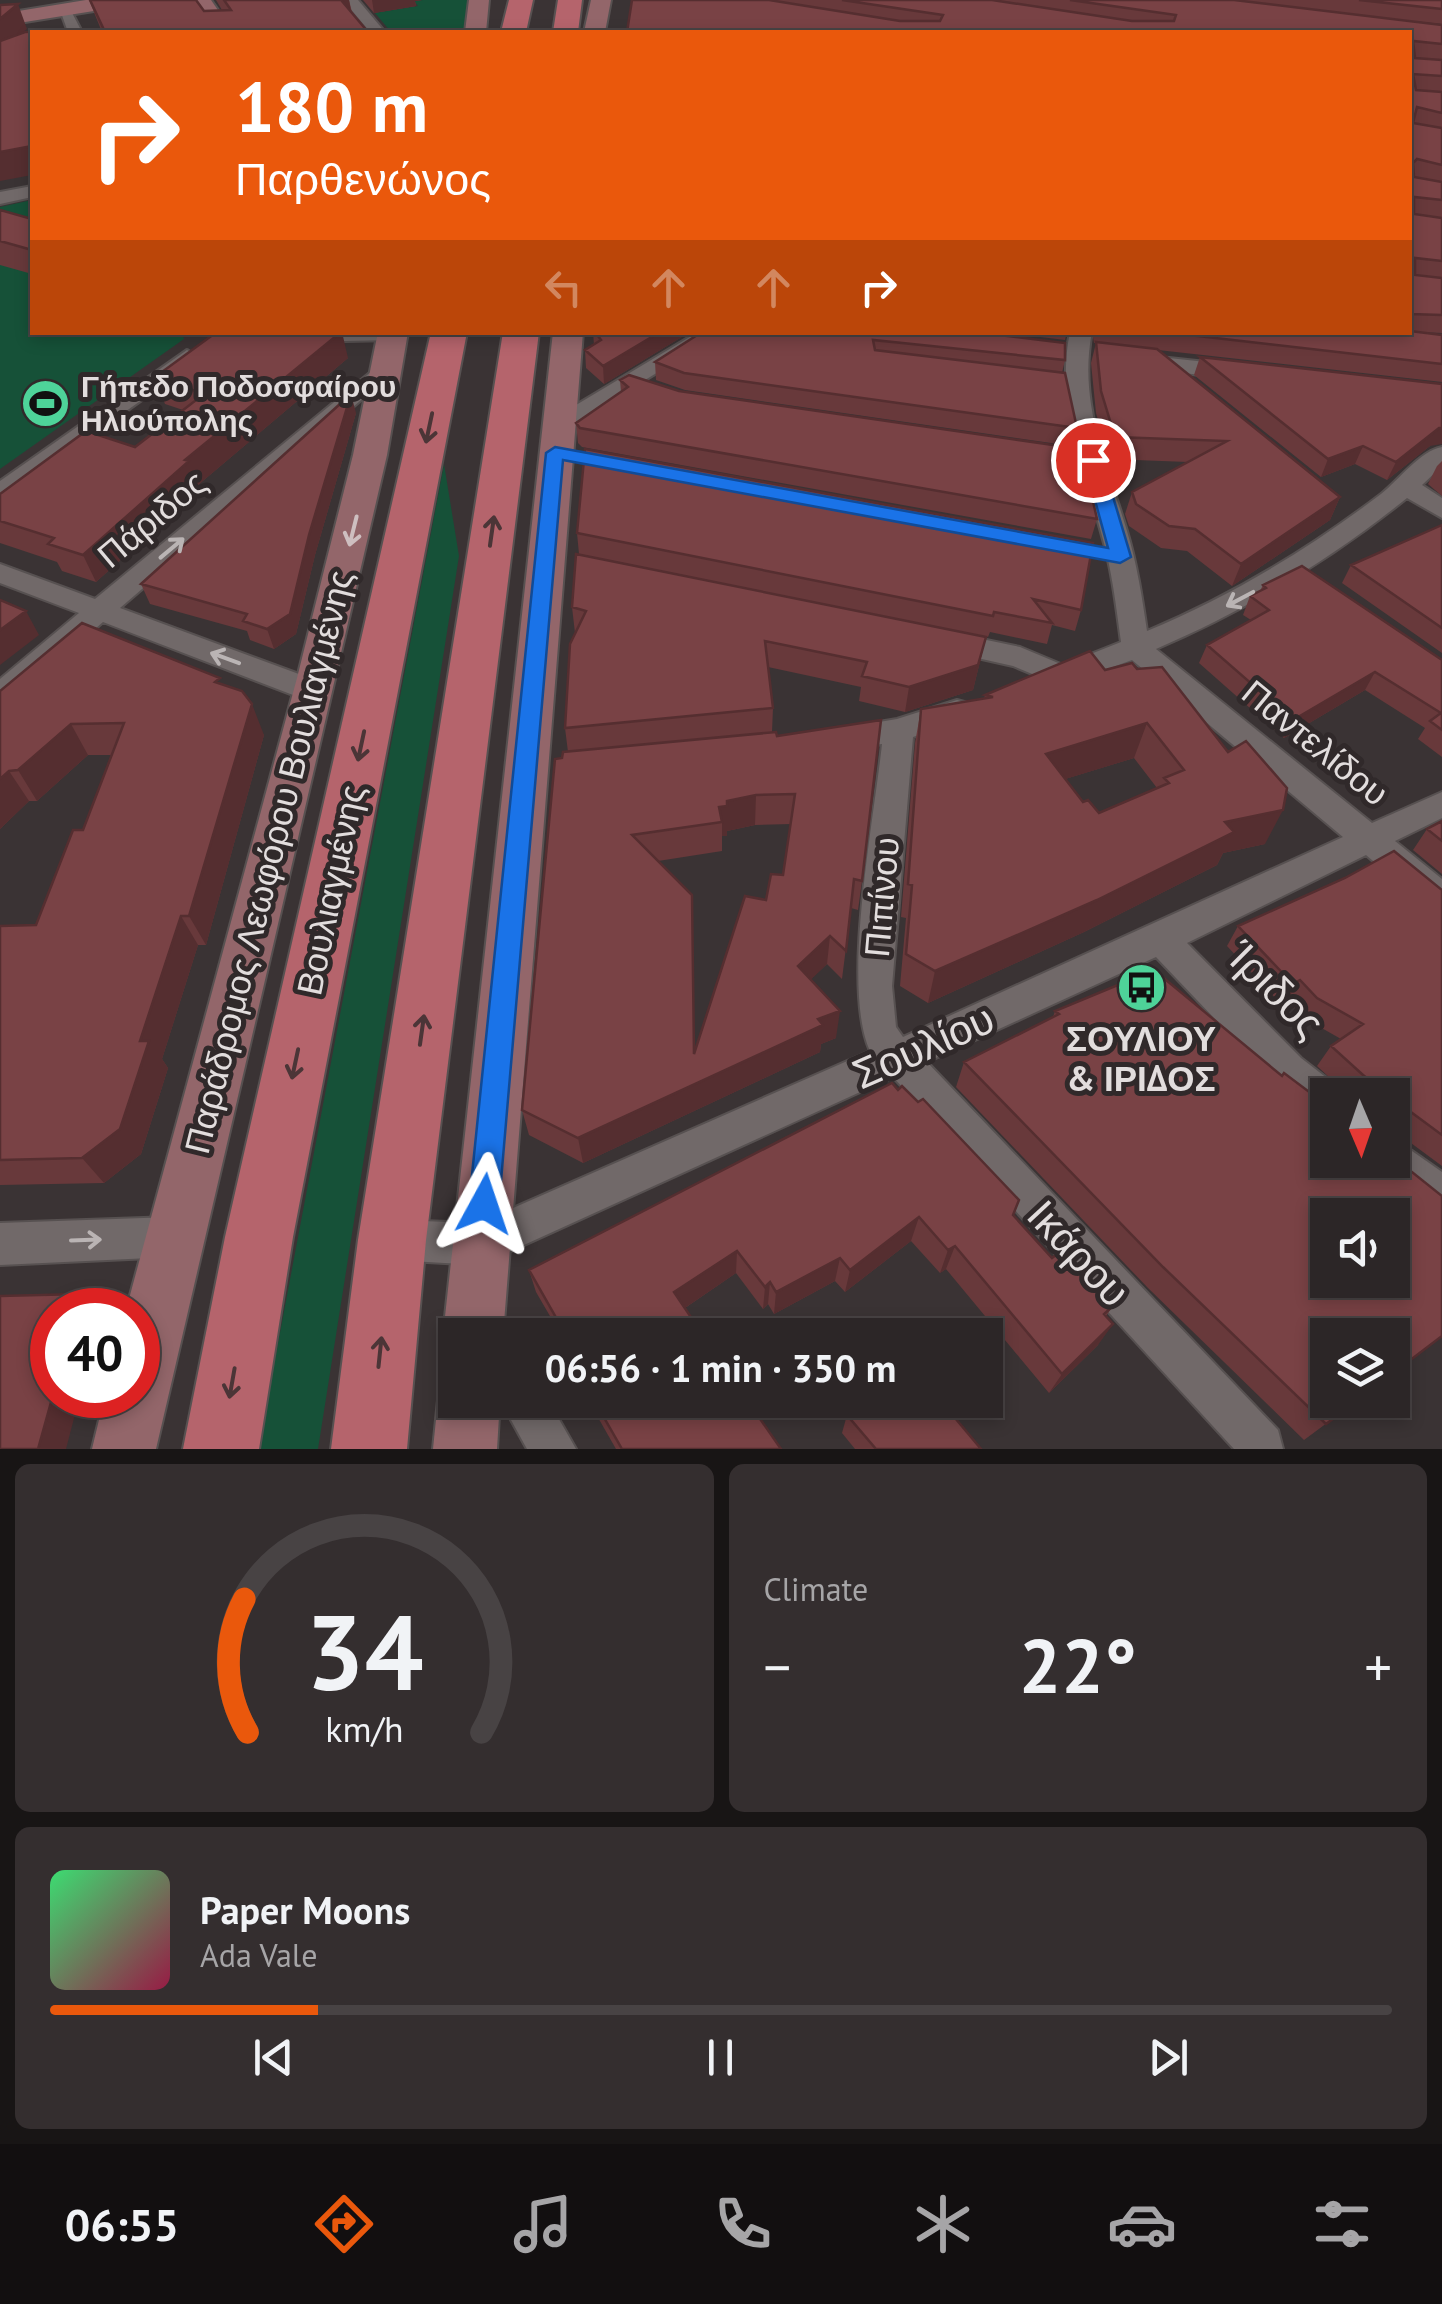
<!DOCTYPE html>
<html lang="en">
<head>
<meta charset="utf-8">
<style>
  body { margin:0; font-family:"PT Sans",sans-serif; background:#342e2f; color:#f1f3f6; height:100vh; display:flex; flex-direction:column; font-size:38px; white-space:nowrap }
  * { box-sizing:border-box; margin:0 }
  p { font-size:32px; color:#a6a5a7 }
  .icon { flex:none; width:55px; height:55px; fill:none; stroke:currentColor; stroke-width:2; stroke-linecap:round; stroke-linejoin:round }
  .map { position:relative; height:1449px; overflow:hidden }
  .details { display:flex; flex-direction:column; gap:15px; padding:15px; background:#181515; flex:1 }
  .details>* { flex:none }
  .top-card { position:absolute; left:30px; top:30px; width:1382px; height:305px; border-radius:0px; box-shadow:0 5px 15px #0003,0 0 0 2px #484344; background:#ea580c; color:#fff; overflow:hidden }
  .needle { width:65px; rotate:178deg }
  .controls { position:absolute; left:1310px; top:1078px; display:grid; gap:20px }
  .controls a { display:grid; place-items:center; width:100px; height:100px; border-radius:0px; background:#2c2627; box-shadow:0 5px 15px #0003,0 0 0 2px #484344; font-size:50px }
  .speed { position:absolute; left:30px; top:1288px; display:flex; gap:20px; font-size:50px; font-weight:700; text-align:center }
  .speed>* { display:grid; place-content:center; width:130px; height:130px; border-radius:50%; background:#2c2627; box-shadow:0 5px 15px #0003,0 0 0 2px #484344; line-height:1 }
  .speed .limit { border:15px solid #d22; background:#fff; color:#111 }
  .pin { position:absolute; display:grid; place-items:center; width:85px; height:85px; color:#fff; margin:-42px; border:5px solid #fff; border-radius:50%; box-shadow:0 2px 10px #0007 }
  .me { position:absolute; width:110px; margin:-55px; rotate:5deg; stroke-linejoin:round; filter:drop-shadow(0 0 8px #0008) }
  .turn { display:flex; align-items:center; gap:35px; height:210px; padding:0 40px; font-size:45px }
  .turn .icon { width:130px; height:130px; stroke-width:2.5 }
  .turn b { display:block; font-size:70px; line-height:85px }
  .lanes { display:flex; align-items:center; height:95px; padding:0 40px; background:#0003; justify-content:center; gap:50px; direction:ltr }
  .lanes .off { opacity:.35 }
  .big { font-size:75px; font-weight:800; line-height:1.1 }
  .details .widget { flex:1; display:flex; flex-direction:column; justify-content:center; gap:15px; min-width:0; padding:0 35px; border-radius:15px; background:#342e2f }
  .details .dial { align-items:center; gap:0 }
  .dial svg { height:260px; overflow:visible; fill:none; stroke:#484344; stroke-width:7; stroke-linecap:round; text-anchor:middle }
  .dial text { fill:#f1f3f6; stroke:none }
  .song { display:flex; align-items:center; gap:30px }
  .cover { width:120px; height:120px; border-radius:15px; background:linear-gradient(135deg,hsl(140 70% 55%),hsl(340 70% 35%)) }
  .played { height:10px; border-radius:5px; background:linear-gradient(90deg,#ea580c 20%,#484344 20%) }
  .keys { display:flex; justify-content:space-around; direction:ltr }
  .heat { display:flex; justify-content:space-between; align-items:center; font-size:55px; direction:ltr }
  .details .tiles { flex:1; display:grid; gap:15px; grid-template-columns:1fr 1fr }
  .widget:last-child { grid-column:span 2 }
  .trip { position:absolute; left:438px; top:1318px; width:565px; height:100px; border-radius:0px; background:#2c2627; box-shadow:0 5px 15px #0003,0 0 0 2px #484344; font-weight:800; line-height:100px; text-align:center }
  .tab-bar { display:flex; height:160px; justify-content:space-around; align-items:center; background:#120f10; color:#a6a5a7 }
  .tab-bar .icon { width:70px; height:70px }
  .tab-bar .on { color:#ea580c }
  .tab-bar b { font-size:45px; color:#f1f3f6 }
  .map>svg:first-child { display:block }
  .green { fill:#165138 }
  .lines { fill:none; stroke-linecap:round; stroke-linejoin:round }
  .street-casing { stroke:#575151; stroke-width:4 }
  .secondary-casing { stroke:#575151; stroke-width:4 }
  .primary-casing { stroke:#575151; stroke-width:4 }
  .street { fill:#716969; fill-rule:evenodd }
  .secondary { fill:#93666a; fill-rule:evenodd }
  .primary { fill:#b5646c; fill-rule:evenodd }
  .wall { fill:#68393b; fill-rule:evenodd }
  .shaded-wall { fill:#552e30 }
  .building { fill:#794245; stroke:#552e30; stroke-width:2.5; fill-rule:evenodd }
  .oneway { stroke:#4b3537 }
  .oneway2 { stroke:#cebfc0 }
  .oneway3 { stroke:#bab4b4 }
  .route { fill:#1a73e8; stroke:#114b97; stroke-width:2.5 }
  .labels { text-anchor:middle; stroke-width:10; stroke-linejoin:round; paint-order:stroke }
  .far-poi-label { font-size:30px; font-weight:bold; fill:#e2dddd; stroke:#30292a; text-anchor:start }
  .street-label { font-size:35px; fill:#e2dddd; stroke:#30292a }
  .poi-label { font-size:35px; font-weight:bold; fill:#e2dddd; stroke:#30292a }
  .near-street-label { font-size:42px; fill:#e2dddd; stroke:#30292a }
</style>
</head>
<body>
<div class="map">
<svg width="1442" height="1449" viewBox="0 0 1442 1449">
  <rect width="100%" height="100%" fill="#3a3334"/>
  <path class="green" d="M423,0H471L463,32H391L375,13L418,6L414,1Z
    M32,200V332H182L184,339L0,469V207Z
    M444,464L459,556L318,1449H258Z"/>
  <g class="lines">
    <defs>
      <path id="street" d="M343,0H358L385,32H370Z
        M59,7H69L82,32H68Z
        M32,186V197L0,204V192Z
        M292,332H403L404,333L393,340L301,342L293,340Z
        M698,332H724L566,428H550L546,423Z
        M1070,332H1092C1078,402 1107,465 1127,531C1137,564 1142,597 1147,631C1231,596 1309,549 1381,494C1399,480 1420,451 1442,447V466L1422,485L1442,498V518L1407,498C1330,560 1247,610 1156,649L1372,823L1442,792V818L1395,841L1442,879V913L1430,909L1366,855L1187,943L1301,1058L1341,1089L1344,1095H1328V1120L1275,1082L1156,957L927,1062L1278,1430L1283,1449H1234L893,1077L480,1265L392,1260L378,1254L372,1240L378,1226L392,1220L479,1223L870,1051C841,987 874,820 882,744L842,749L831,746L827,738L831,730L897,719L957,700L968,703L972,711L968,719L913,737L892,986L896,1027L903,1037L1343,837L1132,660L1061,686L1013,666L933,648L929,641L943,631L1020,647L1063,665L1121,642C1116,606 1112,570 1102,536C1084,468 1055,403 1070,332Z
        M187,350L198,357L195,362L0,501V481Z
        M1141,355L1234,365L1245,372L1234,379L1133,367V357Z
        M389,357L397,359V369L120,608L326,684L331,692L326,700H306L103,622L10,703L0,706V679L79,613L0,583V564L95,599Z
        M1392,1137L1442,1172V1217L1428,1211L1378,1169L1374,1160H1392Z
        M172,1217L186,1223L192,1237L186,1251L172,1257L0,1265V1223Z
        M500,1400H548L576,1449H527Z"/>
      <path id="secondary" d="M86,0H135L125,6L0,26V14Z
        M191,0H211L233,32H213Z
        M469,0H489L486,32H465Z
        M591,0H611L605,32H584Z
        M378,332H408L387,455L156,1449H92L105,1395H138V1310H126L297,678L353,455Z
        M553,332H583L503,1335H455V1358L443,1335Z
        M455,1374V1400H500L497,1449H433L438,1400L447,1378Z"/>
      <path id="primary" d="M509,0H533L526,32H501Z
        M558,0H582L578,32H553Z
        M431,332H467L293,1237L259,1449H183L225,1237Z
        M503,332H539L426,1240L407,1449H331L358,1240Z"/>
    </defs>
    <use href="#street" class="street-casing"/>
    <use href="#secondary" class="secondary-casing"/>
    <use href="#primary" class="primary-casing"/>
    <use href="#street" class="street"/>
    <use href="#secondary" class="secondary"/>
    <use href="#primary" class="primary"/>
  </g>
  <path class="wall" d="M89,0H196L204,11L222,10L216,0H349L352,12L368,32H102Z
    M363,0H422L415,1L416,6L374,13Z
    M632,0H1442V24L1356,15L1442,25V333L1419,332L1442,335V382L1158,350L1340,497L1330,520L1232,586L1187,551L1161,548L1129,526L1125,514L1132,492L1188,462L1109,459L1096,413L1091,363L1096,343H1094L1092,332H1410V32H627Z
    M0,210L32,219V274L0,265Z
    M593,332H690L604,384L586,368L585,350L594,345Z
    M702,332H974L1065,360L1062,373L1077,428L1072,446L685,390L656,380L655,362Z
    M1000,332H1067L1065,340Z
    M1200,357L1430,446L1387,480L1355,464L1321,477L1194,375Z
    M348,358L198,485L199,489L96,582L62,571L57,562L0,543V494L135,447L183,410L165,404L155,377Z
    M620,380L679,391L1097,519L1091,539L582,447L578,443L576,423L621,392Z
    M356,413L315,555L296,634L274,649L250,640L247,631L150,604L141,584Z
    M585,449L1081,610L1075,631L1052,625L1047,644L990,632L988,637L579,554L577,533Z
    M1442,461V496L1428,484L1437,466Z
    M1442,525V653L1342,583L1351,565Z
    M1263,585L1442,660V757L1418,739L1425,728L1365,690L1284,738L1199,663L1207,645L1251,620L1243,615L1250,596L1260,591Z
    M572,607L986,637L973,690L905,712L859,701L861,687L768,667L773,708L772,732L777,736L862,881L858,910L851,908L842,979L827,964L811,979L836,1038L821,1044L820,1052L583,1163L529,1135L522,1110L562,758L568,752L565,728L575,633ZM791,824L783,875L766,900L694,1052L658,861L722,851V836H727V831L755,825Z
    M1105,670L1265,844L1223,853L1217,865L1084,932L928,1003L900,986L906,918L901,917L915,743L921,709L984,699L985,695ZM1134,758L1157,788L1099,813L1083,802L1065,779Z
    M222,684L264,735L206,945H198L162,1059L168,1068L141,1154L104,1183L0,1185V926L36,925L83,830L111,755H88L37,801H29L0,829V691Z
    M1442,821V874L1413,850L1427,829Z
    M1442,890V1166L1392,1129V1095H1348L1317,1066L1331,1046L1341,1039L1304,1018L1287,1000L1280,1003L1227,946L1238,926Z
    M1154,970L1358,1400L1304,1440L1148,1288L956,1087L964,1062L1053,1017L1055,1011Z
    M892,1083L1052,1258L1113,1306L1106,1316L1098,1345L1049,1393L946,1269L940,1273L911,1241L845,1292L835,1281L774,1314L768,1304L763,1309L736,1273L685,1308L703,1335H561L536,1292L529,1270Z
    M588,1400H747L781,1449H616Z
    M854,1400H940L981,1449H855L842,1433L847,1415L858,1405Z"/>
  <path class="shaded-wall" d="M339,0H349L352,17Z
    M372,0H422L415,1L416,6L374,13Z
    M18,4L27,29L0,51V19Z
    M32,146V175L0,181V152Z
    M342,332L348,358L198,485L199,489L96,582L83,555L185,460Z
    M660,332H690L604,384L603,366Z
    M351,394L356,413L315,555L296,634L274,649L267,629L309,535Z
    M1439,428H1442V444L1430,446L1387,480L1396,462Z
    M1363,446L1355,464L1321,477L1328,459Z
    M1340,497L1330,520L1232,586L1241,564Z
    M26,611L39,635L0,665V630Z
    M986,637L973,690L905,712L909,687Z
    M1375,672L1365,690L1284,738L1293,720Z
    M252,704L264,735L206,945L189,916Z
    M1147,723L1134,758L1036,788L1046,754Z
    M71,724L88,755L37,801L18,770Z
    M9,771L29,801L0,829V779Z
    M756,795L755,825L727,831V836H722V822L719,807L727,801Z
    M1283,810L1265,844L1223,853L1217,865L1084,932L928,1003L935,971L1225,822Z
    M181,916L198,945L162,1059L168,1068L141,1154L104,1183L82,1158L140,1041Z
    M830,936L827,964L796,994L798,966Z
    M1300,980L1287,1000L1280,1003L1293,984Z
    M840,1011L836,1038L821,1044L820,1052L583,1163L578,1138L818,1019Z
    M919,1217L911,1241L845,1292L850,1270Z
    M955,1246L946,1269L940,1273L948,1250Z
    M737,1251L736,1273L676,1314L674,1292Z
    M840,1258L835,1281L774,1314L776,1292Z
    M770,1282L768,1304L763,1309L765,1287Z
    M81,1294L99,1310H76Z
    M1113,1324L1098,1345L1049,1393L1062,1374Z
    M53,1395H80L66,1449H38Z"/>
  <path class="building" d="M90,0H196L204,11L231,10L224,0H341L368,32H105Z
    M632,0H769L900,21H940L943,15L842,0H992L1132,21H1174L1176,15L1070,0H1234L1442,25V44L1413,41L1415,58L1442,60V76L1413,74L1416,90L1442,92V113L1417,107L1413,123L1442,128V165L1417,159L1413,163L1414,177L1442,182V200L1414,197V214L1442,218V261L1415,258V275L1442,278V315L1410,314V32H1053L1040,31L1039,32H627Z
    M1359,0H1442V9Z
    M18,4L0,19V5Z
    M46,31V32H32V146L0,152V41L25,32Z
    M0,210L32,219V250L0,241Z
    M1410,331L1442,335V364L1163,332H1410Z
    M285,332H341L185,460L189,461L83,555L48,544L54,538L0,521V494L86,431L135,447L204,394L155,377L214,334Z
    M595,332H660L603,366L585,350L601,340Z
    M702,332H974L1065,343V360L873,340L875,350L1065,373L1077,428L684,373L655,362Z
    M1096,342L1157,349L1340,497L1241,564L1195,529L1169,526L1136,504L1132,492L1227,441L1115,437L1101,391Z
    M1200,357L1442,384V428H1439L1396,462L1363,446L1328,459Z
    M629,375L679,391L1081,449L1097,519L580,428L576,423L628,387L620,380Z
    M351,394L309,535L290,614L267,629L243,621L247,614L141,584Z
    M585,449L1093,543L1081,610L1033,599L1052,623L994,612L993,616L577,533Z
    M1442,525V628L1351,565Z
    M576,554L986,637L978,665L909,687L862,676L867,662L765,641L773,708L565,728L570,644L586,611L572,607Z
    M1302,566L1442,660V730L1430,721L1441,713L1375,672L1293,720L1207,645L1269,610L1250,596L1266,588L1263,585Z
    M0,600L26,611L0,630Z
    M82,623L220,678L215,682L242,691L252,704L189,916H181L140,1041H149L120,1129L82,1158L0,1160V926L36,925L73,830H83L124,723L71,724L18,770L9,771L0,779V691Z
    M1090,651L1105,670L1132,663L1137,669L1162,667L1228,752L1246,741L1287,788L1283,810L1225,822L1234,832L1097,900L935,971L906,954L912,885L908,884L921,709L993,697L985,695ZM1147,723L1184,770L1164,778L1169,783L1099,813L1088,800L1083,802L1046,754Z
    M881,720L862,881L854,879L846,951L830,936L798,966L840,1011L818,1019L823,1025L578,1138L522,1110L555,759L562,758L563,752L776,732L777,736ZM795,794L783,875L771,874L766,900L745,896L694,1054L692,895L632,835L722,822L719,807L727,806V801L756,795Z
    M1442,821V841L1427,829Z
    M1394,851L1442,890V1135L1392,1098V1095H1389L1363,1075L1331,1046L1363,1024L1317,998L1300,980L1293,984L1238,926L1345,878Z
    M1154,970L1282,1076L1284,1073L1328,1106V1160H1392V1156L1442,1196V1336L1392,1374V1335H1328V1400H1358L1326,1424L1163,1267L964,1062L1059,1014L1055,1011ZM1328,1215H1392V1280H1328Z
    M892,1083L898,1090L902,1086L918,1102L923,1099L1019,1200L1013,1215L1052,1258L1061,1251L1113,1306L1104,1314L1113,1324L1062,1374L955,1246L948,1250L919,1217L850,1270L840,1258L776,1292L770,1282L765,1287L737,1251L674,1292L703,1335H566L529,1270Z
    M81,1294L76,1310H52L53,1395L38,1449H0V1296Z
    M594,1400H747L781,1449H622Z
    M864,1400H940L981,1449H876L847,1415Z"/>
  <defs><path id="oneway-shaft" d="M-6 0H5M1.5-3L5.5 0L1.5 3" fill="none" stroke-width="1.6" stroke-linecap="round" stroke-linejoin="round" transform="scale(2.5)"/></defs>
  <g class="oneway">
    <use href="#oneway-shaft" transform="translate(429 428) rotate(102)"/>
    <use href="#oneway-shaft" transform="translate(492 531) rotate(-82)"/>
    <use href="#oneway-shaft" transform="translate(361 746) rotate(102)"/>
    <use href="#oneway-shaft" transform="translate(422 1030) rotate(-82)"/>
    <use href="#oneway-shaft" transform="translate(295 1064) rotate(102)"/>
    <use href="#oneway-shaft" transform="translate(380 1352) rotate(-84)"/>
    <use href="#oneway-shaft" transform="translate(232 1383) rotate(100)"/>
  </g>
  <use class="oneway2" href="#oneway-shaft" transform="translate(353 531) rotate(104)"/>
  <g class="oneway3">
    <use href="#oneway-shaft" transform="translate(172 548) rotate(-40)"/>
    <use href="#oneway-shaft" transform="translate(1240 599) rotate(152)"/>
    <use href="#oneway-shaft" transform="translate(225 658) rotate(-160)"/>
    <use href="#oneway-shaft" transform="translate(86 1240) rotate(-2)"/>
  </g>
  <path class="route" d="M555,447L1108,548L1084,460L1093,454L1102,460L1131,557L1120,563L563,460L499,1204L495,1215L484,1219L473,1215L469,1204L546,453Z"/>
  <defs>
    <symbol id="stadium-disc" viewBox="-11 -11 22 22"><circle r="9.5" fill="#4ed399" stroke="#30292a"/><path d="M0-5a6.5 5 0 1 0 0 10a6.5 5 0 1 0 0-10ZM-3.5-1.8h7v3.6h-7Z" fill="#111"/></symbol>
    <symbol id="bus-disc" viewBox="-11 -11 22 22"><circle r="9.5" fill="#4ed399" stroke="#30292a"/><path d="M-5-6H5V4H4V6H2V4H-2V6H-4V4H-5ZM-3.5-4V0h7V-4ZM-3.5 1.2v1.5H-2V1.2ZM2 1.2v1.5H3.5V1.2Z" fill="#111"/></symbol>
  </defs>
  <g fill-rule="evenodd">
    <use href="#stadium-disc" x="18" y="376" width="55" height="55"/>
    <use href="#bus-disc" x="1114" y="960" width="55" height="55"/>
  </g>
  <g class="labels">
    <g class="far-poi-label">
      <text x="81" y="397">Γήπεδο Ποδοσφαίρου<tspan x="81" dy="34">Ηλιούπολης</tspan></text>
    </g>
    <g class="street-label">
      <text transform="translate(152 519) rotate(-40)" y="12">Πάριδος</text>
      <text transform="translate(1315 743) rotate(39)" y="12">Παντελίδου</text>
      <text transform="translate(269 862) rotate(-76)" y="12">Παράδρομος Λεωφόρου Βουλιαγμένης</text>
      <text transform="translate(331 890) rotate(-78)" y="12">Βουλιαγμένης</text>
      <text transform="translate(882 897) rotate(-85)" y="12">Πιπίνου</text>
    </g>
    <g class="poi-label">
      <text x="1141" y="1051">ΣΟΥΛΙΟΥ<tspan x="1141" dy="40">&amp; ΙΡΙΔΟΣ</tspan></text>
    </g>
    <g class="near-street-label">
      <text transform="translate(1276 989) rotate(45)" y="15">Ίριδος</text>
      <text transform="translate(923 1046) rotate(-24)" y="15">Σουλίου</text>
      <text transform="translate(1079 1253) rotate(47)" y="15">Ικάρου</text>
    </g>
  </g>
</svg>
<div class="controls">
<a><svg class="needle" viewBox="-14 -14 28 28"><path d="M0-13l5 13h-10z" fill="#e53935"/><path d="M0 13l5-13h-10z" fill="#a6a5a7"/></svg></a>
<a><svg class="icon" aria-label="sound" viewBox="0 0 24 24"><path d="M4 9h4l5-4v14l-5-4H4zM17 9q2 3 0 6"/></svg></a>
<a><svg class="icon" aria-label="layers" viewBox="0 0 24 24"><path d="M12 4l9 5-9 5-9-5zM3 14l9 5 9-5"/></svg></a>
</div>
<div class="speed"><div class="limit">40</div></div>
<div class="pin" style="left:1093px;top:460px;background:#d93025"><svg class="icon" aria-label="arrive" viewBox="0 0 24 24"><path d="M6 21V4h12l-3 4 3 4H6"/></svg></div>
<svg class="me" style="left:484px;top:1204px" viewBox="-20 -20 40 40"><path d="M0-17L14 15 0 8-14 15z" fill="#1a73e8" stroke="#fff" stroke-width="4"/></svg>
<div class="trip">06:56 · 1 min · 350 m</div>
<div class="top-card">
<div class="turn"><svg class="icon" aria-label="right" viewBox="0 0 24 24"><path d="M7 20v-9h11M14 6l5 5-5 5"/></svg><div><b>180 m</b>Παρθενώνος</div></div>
<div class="lanes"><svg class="icon off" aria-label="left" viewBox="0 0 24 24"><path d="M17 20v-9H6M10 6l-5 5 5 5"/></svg><svg class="icon off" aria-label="ahead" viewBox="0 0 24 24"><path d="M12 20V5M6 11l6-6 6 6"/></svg><svg class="icon off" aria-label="ahead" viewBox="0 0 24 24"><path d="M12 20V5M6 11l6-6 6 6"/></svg><svg class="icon" aria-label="right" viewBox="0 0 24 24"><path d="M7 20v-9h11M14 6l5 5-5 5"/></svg></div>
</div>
</div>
<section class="details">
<div class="tiles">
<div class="widget dial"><svg viewBox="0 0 100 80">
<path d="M14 69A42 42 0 1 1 86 69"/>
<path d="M14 69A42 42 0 0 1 13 28" stroke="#ea580c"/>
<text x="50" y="56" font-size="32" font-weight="700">34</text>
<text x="50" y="72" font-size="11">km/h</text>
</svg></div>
<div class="widget"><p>Climate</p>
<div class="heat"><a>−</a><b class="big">22°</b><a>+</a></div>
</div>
<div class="widget">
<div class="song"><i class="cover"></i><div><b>Paper Moons</b><p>Ada Vale</p></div></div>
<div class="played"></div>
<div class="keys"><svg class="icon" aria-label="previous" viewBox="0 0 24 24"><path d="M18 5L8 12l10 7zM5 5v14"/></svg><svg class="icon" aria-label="pause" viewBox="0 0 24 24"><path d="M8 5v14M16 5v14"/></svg><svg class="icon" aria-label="next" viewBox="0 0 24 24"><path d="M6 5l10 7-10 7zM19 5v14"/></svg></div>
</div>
</div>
</section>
<nav class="tab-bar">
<b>06:55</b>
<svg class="icon on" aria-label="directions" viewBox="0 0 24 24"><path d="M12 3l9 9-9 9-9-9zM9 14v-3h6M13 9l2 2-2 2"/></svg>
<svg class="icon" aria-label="music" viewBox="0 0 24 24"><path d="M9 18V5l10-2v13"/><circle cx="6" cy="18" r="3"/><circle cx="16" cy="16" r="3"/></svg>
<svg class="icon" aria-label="phone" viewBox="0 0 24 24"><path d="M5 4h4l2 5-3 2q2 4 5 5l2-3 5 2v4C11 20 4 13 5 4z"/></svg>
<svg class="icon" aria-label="climate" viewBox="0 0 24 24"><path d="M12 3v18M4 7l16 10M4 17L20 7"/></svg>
<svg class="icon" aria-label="car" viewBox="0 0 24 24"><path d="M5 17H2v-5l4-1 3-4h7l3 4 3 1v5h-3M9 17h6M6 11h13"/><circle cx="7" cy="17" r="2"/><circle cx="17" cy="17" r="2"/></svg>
<svg class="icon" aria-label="filters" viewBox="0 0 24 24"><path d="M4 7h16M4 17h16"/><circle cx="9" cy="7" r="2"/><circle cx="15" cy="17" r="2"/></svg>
</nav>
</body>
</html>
